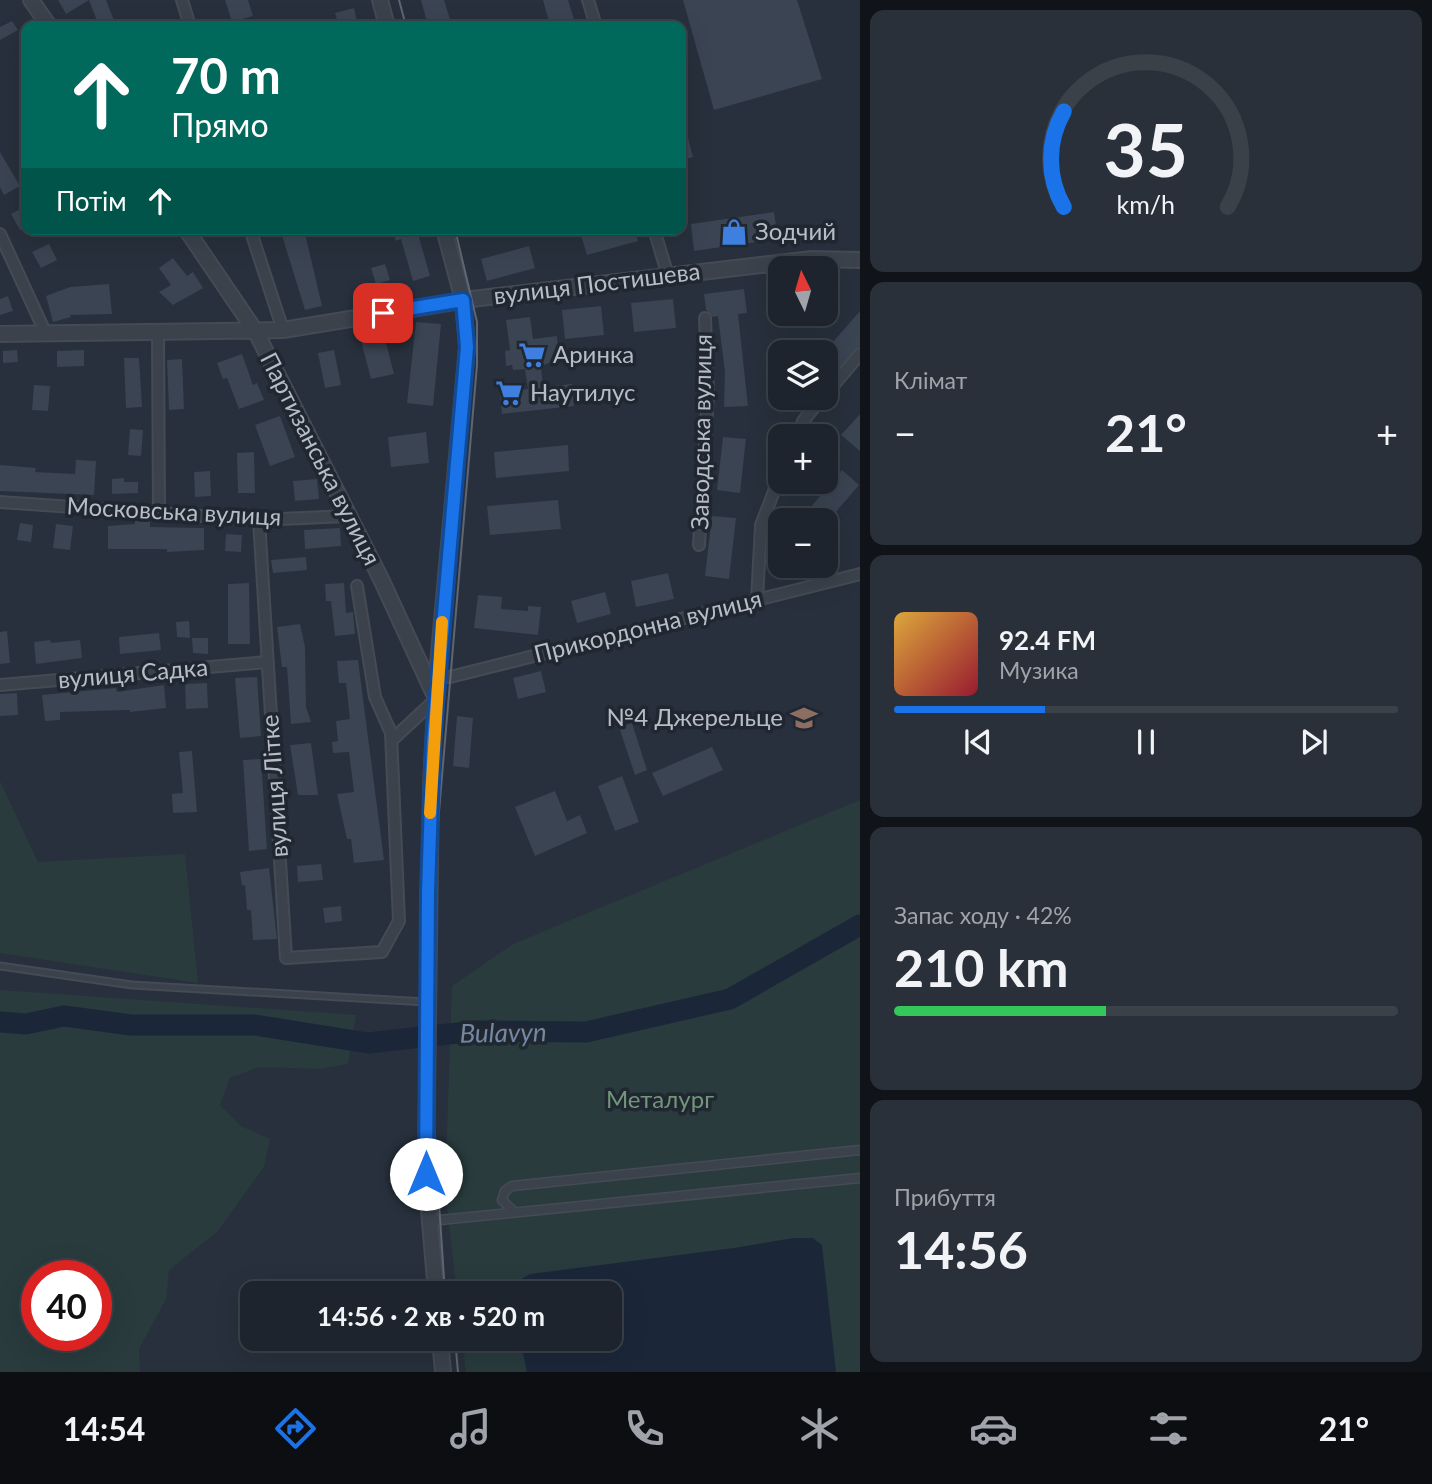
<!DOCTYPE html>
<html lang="uk">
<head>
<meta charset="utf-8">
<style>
  body { margin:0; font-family:Lato,sans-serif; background:#2a3039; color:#f1f3f6; height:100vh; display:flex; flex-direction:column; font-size:26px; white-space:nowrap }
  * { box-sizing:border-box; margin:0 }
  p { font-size:23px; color:#a0a4aa }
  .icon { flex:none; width:38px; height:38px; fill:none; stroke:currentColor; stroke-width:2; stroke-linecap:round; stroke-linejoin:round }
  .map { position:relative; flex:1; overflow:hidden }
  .panel { display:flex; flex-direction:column; gap:10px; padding:10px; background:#101419; width:572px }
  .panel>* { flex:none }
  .top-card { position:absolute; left:21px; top:21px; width:665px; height:214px; border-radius:14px; box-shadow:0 7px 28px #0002,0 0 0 2px #3b4149; background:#00695c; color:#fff; overflow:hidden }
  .needle { width:46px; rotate:355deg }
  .controls { position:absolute; left:768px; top:256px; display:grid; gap:14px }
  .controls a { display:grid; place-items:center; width:70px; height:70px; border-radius:14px; background:#1d242d; box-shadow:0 7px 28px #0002,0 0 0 2px #3b4149; font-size:35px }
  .speed { position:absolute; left:21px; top:1260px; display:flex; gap:14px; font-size:35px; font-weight:700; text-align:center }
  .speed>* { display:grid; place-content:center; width:91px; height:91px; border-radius:50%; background:#1d242d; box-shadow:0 7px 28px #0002,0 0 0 2px #3b4149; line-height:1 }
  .speed .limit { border:10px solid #d22; background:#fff; color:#111 }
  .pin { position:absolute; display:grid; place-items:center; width:60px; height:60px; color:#fff; margin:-30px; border-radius:14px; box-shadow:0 4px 10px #0006 }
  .me { position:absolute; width:77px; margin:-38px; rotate:0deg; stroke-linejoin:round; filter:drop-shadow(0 0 5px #0008) }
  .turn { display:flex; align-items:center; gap:24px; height:147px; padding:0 35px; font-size:32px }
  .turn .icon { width:91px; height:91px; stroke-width:2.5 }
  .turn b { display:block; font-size:49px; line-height:60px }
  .then { display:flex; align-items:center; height:66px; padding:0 35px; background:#0003; gap:14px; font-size:26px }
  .big { font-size:52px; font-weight:700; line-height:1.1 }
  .panel .card { flex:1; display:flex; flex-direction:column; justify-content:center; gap:10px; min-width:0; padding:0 24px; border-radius:14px; background:#2a3039 }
  .panel .dial { align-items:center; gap:0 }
  .dial svg { height:182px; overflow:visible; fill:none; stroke:#3b4149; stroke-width:7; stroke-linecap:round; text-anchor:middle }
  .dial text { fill:#f1f3f6; stroke:none }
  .song { display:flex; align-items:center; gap:21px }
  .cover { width:84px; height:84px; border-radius:10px; background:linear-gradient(135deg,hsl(40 70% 55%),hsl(350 70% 35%)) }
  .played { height:7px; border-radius:4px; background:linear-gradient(90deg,#1a73e8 30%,#3b4149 30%) }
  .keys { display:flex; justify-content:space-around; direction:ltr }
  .heat { display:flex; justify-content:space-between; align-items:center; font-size:38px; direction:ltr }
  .charge { height:10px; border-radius:5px; background:linear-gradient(90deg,#34c759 42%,#3b4149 0) }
  .trip { position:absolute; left:240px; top:1281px; width:382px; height:70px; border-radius:14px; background:#1d242d; box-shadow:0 7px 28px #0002,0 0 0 2px #3b4149; font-weight:700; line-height:70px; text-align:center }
  .dock { display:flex; height:112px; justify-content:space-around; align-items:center; background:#0c0e12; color:#a0a4aa }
  .dock .icon { width:49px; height:49px }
  .dock .current { color:#1a73e8 }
  .dock b { font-size:32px; color:#f1f3f6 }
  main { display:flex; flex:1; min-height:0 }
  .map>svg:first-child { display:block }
  .green { fill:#293b3d; fill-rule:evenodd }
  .water { fill:#1b2739 }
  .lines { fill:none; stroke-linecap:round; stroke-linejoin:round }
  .river { stroke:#1b2739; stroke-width:21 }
  .building { fill:#3a4452 }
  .service-casing { stroke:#444b55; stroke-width:9 }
  .pedestrian-casing { stroke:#444b55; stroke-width:11 }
  .minor-casing { stroke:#444b55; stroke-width:14 }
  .tertiary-casing { stroke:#444b55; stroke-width:18 }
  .service { stroke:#3b424c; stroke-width:5 }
  .pedestrian { stroke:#3b424c; stroke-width:8 }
  .minor { stroke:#3b424c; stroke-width:10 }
  .tertiary { stroke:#3b424c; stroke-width:14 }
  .tram { stroke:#5e6673; stroke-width:2 }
  .route-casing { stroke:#114b97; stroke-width:18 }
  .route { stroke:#1a73e8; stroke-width:12 }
  .slow { stroke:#f59e0b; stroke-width:12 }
  .labels { text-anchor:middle; stroke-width:7; stroke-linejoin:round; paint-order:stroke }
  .poi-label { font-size:24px; fill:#b7bdc7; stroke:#202731; text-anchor:start }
  .street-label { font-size:24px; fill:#b7bdc7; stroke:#202731 }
  .park-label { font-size:24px; fill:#719679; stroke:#202731 }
  .water-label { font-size:26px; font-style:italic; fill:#7488a2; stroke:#202731 }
</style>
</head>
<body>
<main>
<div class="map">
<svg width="860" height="1372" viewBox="0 0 860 1372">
  <rect width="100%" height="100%" fill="#27303c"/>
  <path class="green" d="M0,781L38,862L185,854L198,983L0,953Z
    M860,800V1372H466L462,1339H609V1293H457L445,1189L452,986L513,944Z
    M0,990L356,1015L348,1064L321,1069L259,1067L230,1078L220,1105L241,1126L270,1139L264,1167L217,1232L169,1270L166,1299L139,1349L140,1372H0ZM37,1276H96V1335H37Z"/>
  <path class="water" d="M793,1238H813L822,1245L836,1372H527L520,1339H609V1293H514L520,1280L530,1274L734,1248Z"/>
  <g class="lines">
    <path class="river" d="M0,1022L26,1024L64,1016L131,1025H255L368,1043L475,1031L586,1032L730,999L860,925"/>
  </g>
  <path class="building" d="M58,0H89L66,14Z
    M89,0H106L115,23L99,26Z
    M225,0H248L253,16L232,22Z
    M421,0H444L452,26H428Z
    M543,0H568L576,26H550Z
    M683,0H797L822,79L714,110Z
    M354,8L358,26H339L335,13Z
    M12,21L18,30L0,40V27Z
    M684,123L693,157L681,160V124Z
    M0,152L20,186L4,195L0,187Z
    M26,206V227L20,230L11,214Z
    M774,212L778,239L694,251L691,224Z
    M280,229H304L322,306L305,310Z
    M392,229H425L418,234L430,276L413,281L401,239L396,241Z
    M601,229H634L638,241L587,255L581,235Z
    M49,244L57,260L41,268L32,252Z
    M529,246L535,268L487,281L481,259Z
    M173,258L187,276L193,272L203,288L173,305L159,292L171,285L159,268Z
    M385,264L390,280L376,284L371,268Z
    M109,284L112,314L70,315L71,317L53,322L46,296L70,287Z
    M744,289L747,313L738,314L748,406L724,407L725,372L718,316L713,317L706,310L704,294Z
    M8,296L13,311L0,315V299Z
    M673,299L676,328L634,332L631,303Z
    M601,306L604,335L565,339L562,310Z
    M860,311V346L826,382V350Z
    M530,317L533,339L557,336L559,359L541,366L543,387L572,384L574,406L502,414L500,392L528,389L525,369L513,370L512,365L506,366L505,351L510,350L506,320Z
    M416,322L441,324L433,406L407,403Z
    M382,327L394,374L371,379L359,333Z
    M17,350L18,362L3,363V351Z
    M84,350V366L57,367V351Z
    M334,350L341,385L325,388L318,353Z
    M242,354L253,385L257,383L264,400L239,409L227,378L223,379L217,363Z
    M124,358H139L142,407L126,408Z
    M182,359L184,409L169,410L167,360Z
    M34,385L50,386L48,411L32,410Z
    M793,397H813L805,407Z
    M860,414V451L841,435Z
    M280,416L295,457L270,466L255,425Z
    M130,429L143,430L141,456L128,455Z
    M426,432L429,463L391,467L388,437Z
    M723,437L746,439L740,493L717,490Z
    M568,445L569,471L496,478L494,452Z
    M254,452L255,493H238L237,453Z
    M76,460L96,461L94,495L0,491V465L36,468L35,472L75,474Z
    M842,470L859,485L829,520H800Z
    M210,471L211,496L195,497L194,472Z
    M124,478V482H138V493L112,494V479Z
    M317,479L319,499L295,501L293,481Z
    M558,500L561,529L490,535L487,506Z
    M712,516L736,518L729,579L705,576Z
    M135,521H150V527L204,528V550L167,552V549H108V526L135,524Z
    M20,523L33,525L31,542L17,540Z
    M56,524L73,526L70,550L53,548Z
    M340,528L341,546L305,549L304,530Z
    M226,534L242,535L241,552L225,551Z
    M780,542V570L767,559Z
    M306,557L307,570L273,573L271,560Z
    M668,573L674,599L636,607L631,581Z
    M249,583L250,644H228V584Z
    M344,583L346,613L353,612L355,634L335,636L331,601H326L325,584Z
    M605,592L611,614L577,623L571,601Z
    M478,595L502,597L501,609L528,611V606L541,607L538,635L474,628Z
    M189,621L190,638L177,637L176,622Z
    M300,624L305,647L306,707L311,722L291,724L287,667H282L277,627Z
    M7,631L10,663L0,664V632Z
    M159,633L161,650L120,654L119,637Z
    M192,638H208V654L193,653Z
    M50,640L51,643L80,640L82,658L36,664L34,642Z
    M358,660L384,860L354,863L351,839H347L337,794L354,792L349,752L333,753L332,742L338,741L336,721L350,719L346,683H339L337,661Z
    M541,671L546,692L518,699L513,678Z
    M257,677L261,736L240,738L235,678Z
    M207,683L208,708L186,709L185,684Z
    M164,685L166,708L130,712V710L60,712V720L45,721L42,695L116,688L117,692Z
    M17,693L18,715L0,716V694Z
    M457,716L473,718L469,768L453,766Z
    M632,723L647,770L635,775L619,727Z
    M311,743L318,795H298L290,745Z
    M712,747L723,770L663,796L652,773Z
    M192,751L197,812L173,813L172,794L183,793L179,752Z
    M261,759L267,849L249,851L243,760Z
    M622,776L639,822L615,831L598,786Z
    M555,791L567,821L580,815L587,833L535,856L515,807Z
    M321,864L323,880L298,882L297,866Z
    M269,868L277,939L253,940L251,910H247L245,885L242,886L240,872Z
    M341,906L342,921L325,923L323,908Z"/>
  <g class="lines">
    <defs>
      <path id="service" d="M0,966L132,985L426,1002"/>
      <path id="pedestrian" d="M514,1212L502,1200L505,1191L512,1186L860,1150
        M430,1221L860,1178"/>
      <path id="minor" d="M182,0L190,26
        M588,0L596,26
        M250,229L283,330
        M654,229L668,276
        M0,234L46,334
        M158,334L159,515
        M826,394L860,354
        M797,436L803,421L823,397
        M0,502L259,520L347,516
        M259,520L286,958L382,952L399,921L391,733L375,697L357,586
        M699,545L708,394L705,318
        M757,600L761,525L780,476
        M437,675L450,677L860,574
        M0,685L267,662
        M392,740L435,700"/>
      <path id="tertiary" d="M31,0L49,26
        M380,0L387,26
        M186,229L256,332L381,579L433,692
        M0,334L283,330L472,299L812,259L860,260
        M436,1293L426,1174L431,784L437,675L467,347L463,300L444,229
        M440,1339L443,1372"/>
    </defs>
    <use href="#service" class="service-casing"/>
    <use href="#pedestrian" class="pedestrian-casing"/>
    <use href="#minor" class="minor-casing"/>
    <use href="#tertiary" class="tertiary-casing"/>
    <use href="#service" class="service"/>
    <use href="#pedestrian" class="pedestrian"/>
    <use href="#minor" class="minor"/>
    <use href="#tertiary" class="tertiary"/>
    <path class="tram" d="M399,0L406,26
      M445,1293L431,1084L433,882L477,365V322L455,229
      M455,1339L458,1372"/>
  </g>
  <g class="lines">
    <defs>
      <path id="route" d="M383,313L463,300L467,347L433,742L428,892L426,1174"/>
    </defs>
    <use href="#route" class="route-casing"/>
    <use href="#route" class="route"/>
    <path class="slow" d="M430,813L442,622"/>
  </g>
  <defs>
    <symbol id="shop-bare" viewBox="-9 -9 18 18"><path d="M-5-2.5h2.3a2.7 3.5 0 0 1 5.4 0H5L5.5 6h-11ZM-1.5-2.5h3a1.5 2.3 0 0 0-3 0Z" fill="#3f7fe0" stroke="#202731" stroke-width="2.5" paint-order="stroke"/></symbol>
    <symbol id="supermarket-bare" viewBox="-9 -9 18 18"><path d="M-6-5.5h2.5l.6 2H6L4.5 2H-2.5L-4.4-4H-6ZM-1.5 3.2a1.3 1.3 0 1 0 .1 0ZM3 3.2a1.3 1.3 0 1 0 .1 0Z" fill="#3f7fe0" stroke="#202731" stroke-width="2.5" paint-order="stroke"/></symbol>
    <symbol id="school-bare" viewBox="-9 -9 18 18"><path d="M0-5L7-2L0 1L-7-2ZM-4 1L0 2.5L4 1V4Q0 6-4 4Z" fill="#8d6e63" stroke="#202731" stroke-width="2.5" paint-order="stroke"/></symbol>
  </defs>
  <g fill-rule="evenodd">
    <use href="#shop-bare" x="715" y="213" width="38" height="38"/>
    <use href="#supermarket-bare" x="513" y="336" width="38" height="38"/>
    <use href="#supermarket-bare" x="490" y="374" width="38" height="38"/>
    <use href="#school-bare" x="785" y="699" width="38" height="38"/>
  </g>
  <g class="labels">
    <g class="poi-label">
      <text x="755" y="240">Зодчий</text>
      <text x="553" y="363">Аринка</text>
      <text x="530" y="401">Наутилус</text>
      <text x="783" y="726" text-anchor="end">№4 Джерельце</text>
    </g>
    <g class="street-label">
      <text transform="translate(597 284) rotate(-7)" y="8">вулиця Постишева</text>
      <text transform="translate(702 432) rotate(-89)" y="8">Заводська вулиця</text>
      <text transform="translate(320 459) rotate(63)" y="8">Партизанська вулиця</text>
      <text transform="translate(174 512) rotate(3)" y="8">Московська вулиця</text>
      <text transform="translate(648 627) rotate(-14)" y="8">Прикордонна вулиця</text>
      <text transform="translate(133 674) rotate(-5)" y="8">вулиця Садка</text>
      <text transform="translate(275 786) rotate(-94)" y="8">вулиця Літке</text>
    </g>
    <g class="park-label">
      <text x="660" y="1108">Металург</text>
    </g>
    <g class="water-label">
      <text transform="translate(503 1033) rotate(-1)" y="9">Bulavyn</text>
    </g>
  </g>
</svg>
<div class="controls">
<a><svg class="needle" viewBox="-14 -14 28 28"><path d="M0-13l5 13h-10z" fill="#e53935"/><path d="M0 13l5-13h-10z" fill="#a0a4aa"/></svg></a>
<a><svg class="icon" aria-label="layers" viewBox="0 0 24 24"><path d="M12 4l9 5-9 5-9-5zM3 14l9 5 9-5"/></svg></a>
<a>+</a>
<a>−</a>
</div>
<div class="speed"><div class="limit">40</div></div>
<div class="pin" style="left:383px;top:313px;background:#d93025"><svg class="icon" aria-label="arrive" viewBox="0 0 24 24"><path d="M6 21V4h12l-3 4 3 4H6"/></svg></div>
<svg class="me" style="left:426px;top:1174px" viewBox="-20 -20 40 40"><circle r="19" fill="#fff"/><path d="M0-13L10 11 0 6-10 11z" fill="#1a73e8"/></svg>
<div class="trip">14:56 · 2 хв · 520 m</div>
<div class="top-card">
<div class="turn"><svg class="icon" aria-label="ahead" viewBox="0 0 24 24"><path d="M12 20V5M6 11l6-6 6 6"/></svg><div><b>70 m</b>Прямо</div></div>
<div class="then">Потім<svg class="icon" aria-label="ahead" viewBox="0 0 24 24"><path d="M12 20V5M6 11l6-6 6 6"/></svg></div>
</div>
</div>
<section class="panel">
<div class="card dial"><svg viewBox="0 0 100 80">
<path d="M14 69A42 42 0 1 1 86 69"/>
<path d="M14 69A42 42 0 0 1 14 27" stroke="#1a73e8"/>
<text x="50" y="56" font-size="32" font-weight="700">35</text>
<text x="50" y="72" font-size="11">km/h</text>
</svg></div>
<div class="card"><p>Клімат</p>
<div class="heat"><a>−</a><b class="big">21°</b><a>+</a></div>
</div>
<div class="card">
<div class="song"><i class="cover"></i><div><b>92.4 FM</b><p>Музика</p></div></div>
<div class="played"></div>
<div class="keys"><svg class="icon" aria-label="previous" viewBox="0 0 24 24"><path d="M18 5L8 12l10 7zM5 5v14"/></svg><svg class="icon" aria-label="pause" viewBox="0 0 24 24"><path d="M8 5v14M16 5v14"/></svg><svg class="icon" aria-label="next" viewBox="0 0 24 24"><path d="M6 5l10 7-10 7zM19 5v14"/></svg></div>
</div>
<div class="card"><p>Запас ходу · 42%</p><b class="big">210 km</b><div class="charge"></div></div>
<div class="card"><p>Прибуття</p><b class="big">14:56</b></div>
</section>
</main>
<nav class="dock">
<b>14:54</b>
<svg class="icon current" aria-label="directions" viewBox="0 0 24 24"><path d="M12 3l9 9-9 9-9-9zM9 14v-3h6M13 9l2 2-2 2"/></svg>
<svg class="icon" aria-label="music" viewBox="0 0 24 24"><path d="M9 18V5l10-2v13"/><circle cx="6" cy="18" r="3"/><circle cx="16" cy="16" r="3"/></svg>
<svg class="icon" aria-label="phone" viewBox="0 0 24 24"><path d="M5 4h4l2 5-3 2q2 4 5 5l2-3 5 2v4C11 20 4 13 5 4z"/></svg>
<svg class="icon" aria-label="climate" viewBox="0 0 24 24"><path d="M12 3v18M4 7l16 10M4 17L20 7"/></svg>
<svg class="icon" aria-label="car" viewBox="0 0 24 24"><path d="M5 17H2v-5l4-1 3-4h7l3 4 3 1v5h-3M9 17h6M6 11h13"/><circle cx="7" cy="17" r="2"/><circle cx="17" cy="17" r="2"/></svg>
<svg class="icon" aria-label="filters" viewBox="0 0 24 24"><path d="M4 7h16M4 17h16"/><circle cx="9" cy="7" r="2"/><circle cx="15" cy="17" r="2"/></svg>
<b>21°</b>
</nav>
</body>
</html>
